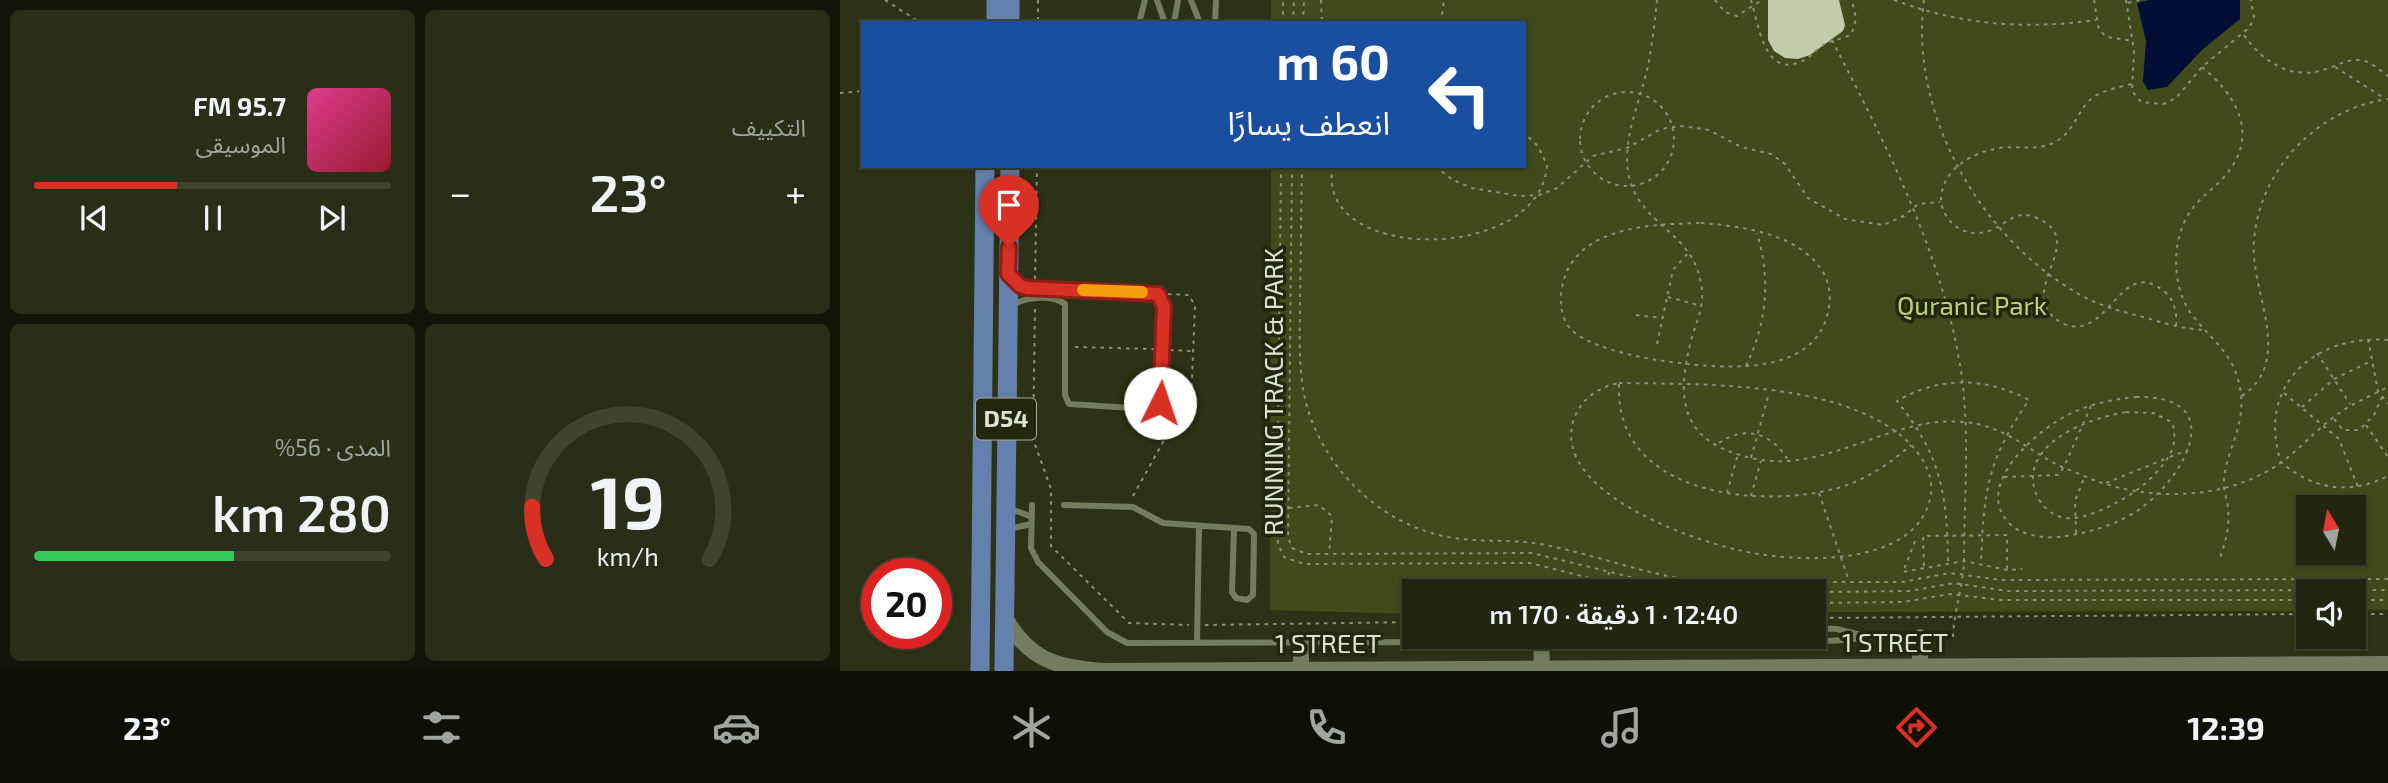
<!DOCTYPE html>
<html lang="ar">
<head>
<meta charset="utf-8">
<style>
  body { margin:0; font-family:"Exo 2","Noto Sans Arabic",sans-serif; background:#2a2e19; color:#f1f3f6; direction:rtl; height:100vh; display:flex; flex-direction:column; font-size:26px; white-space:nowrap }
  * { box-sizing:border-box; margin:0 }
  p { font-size:23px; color:#a2a59f }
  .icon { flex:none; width:38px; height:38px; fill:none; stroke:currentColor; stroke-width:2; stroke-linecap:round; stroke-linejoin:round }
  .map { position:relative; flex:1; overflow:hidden; direction:ltr }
  .details { display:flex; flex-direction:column; gap:10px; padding:10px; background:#131509; width:840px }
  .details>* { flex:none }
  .top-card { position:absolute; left:21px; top:21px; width:665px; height:147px; border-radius:0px; box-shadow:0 2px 5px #0004,0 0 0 2px #3f4330; direction:rtl; background:#1a4fa0; color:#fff; overflow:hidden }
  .needle { width:46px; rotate:350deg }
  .buttons { position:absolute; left:1456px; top:495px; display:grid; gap:14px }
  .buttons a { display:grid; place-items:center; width:70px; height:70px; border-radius:0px; background:#222610; box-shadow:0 2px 5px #0004,0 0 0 2px #3f4330; font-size:35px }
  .speed { position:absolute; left:21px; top:558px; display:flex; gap:14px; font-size:35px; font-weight:700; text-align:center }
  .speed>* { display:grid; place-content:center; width:91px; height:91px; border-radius:50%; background:#222610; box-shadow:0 2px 5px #0004,0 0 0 2px #3f4330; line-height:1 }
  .speed .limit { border:10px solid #d22; background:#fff; color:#111 }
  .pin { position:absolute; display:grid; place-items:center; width:60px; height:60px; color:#fff; margin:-72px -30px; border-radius:50% 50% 50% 0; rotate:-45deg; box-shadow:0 0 7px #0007 }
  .pin .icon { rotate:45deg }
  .me { position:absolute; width:77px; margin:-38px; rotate:4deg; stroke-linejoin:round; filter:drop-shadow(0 0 5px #0008) }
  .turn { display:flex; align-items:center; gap:24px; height:147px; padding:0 21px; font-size:32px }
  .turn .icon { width:91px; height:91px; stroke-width:2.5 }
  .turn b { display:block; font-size:49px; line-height:60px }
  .big { font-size:52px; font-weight:600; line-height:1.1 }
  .details .tile { flex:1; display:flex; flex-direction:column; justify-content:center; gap:10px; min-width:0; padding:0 24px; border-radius:10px; background:#2a2e19 }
  .details .dial { align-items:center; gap:0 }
  .dial svg { height:182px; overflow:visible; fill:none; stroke:#3f4330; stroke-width:7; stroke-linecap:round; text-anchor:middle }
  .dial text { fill:#f1f3f6; stroke:none }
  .song { display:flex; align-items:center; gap:21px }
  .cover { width:84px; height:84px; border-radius:10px; background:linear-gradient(135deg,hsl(330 70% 55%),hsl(350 70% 35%)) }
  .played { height:7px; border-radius:4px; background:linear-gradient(90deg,#d93025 40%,#3f4330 40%) }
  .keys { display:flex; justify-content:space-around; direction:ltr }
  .heat { display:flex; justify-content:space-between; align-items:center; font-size:38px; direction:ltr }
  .charge { height:10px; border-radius:5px; background:linear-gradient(90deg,#34c759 56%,#3f4330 0) }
  .details .tiles { flex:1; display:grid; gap:10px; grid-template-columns:repeat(2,1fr) }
  .trip { position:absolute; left:562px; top:579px; width:424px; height:70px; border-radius:0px; background:#222610; box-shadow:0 2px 5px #0004,0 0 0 2px #3f4330; font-weight:600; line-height:70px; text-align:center; direction:rtl }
  .tabs { display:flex; height:112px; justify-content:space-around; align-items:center; background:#0e0f06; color:#a2a59f }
  .tabs .icon { width:49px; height:49px }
  .tabs .active { color:#d93025 }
  .tabs b { font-size:32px; color:#f1f3f6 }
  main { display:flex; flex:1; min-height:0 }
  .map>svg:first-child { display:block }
  .green { fill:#424a1b; fill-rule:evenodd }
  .water { fill:#020e36 }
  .building { fill:#c3cbaa }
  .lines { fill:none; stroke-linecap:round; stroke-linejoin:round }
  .path { stroke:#8b8f79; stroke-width:2; stroke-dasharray:3.5 5; stroke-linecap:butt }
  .service { stroke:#757c5d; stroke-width:6 }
  .tertiary { stroke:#757c5d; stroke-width:16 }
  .primary { stroke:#6481ae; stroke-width:19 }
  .route-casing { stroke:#8d1f18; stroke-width:18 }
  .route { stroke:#d93025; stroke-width:12 }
  .slow { stroke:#f59e0b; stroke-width:12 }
  .labels { text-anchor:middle; stroke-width:7; stroke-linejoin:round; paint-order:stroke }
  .shield { fill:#23280c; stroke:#a6aa96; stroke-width:2 }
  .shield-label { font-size:24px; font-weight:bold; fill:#dee2d1 }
  .park-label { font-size:26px; fill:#c1d17b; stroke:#23280c }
  .street-label { font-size:26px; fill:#dee2d1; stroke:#23280c }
</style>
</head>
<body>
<main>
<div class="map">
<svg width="1548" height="671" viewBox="0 0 1548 671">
  <rect width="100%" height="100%" fill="#2d3216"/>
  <path class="green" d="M431,0H1548V610H1514V592H1468V611L973,612V592H666L665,577H614L613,591L574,592V614L430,610L431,166H684V23H431ZM1468,508H1514V553H1468Z"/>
  <path class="water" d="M1309,0H1400V19L1363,49L1327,87L1308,90L1303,81L1306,41L1297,3Z"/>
  <path class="building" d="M928,0H999L1005,25L1003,31L970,55L958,59L945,58L934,51L928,40Z"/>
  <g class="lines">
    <path class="path" d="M45,0L81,23
      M198,0V23
      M481,0L482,23
      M817,0C815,22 812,45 808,66C799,107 773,156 797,197C818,231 853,239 861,283C865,303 858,318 852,337C834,403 842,444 916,459C988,473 1052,415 1124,422C1159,425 1183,445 1212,462C1224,469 1239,473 1251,479C1310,502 1386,500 1439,464C1459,450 1475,431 1495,416C1511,404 1530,396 1548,387
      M875,0L885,12L897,16L922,0
      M911,0C919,24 924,83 966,59C972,55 977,49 983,45C992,39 1004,40 1012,33L1016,19L1012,0
      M1054,0C1121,25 1185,30 1256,20
      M1084,0C1069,113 1140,237 1237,293C1258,306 1283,312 1307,318C1326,324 1345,329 1364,330
      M1254,0L1259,30L1267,37L1293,41
      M1286,0L1294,51L1292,91L1301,102L1323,104L1336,98L1362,67L1410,27L1414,17L1411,0
      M1288,3L1299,0
      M443,23V0
      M453,23L454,0
      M463,23L464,0
      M601,23L604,0
      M1404,35C1422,61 1450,80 1483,70C1495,67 1506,59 1520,60C1531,61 1539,70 1548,76
      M992,40C1044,141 1099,247 1119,359C1131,424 1124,495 1124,561C1123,587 1114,610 1113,637
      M1362,67C1397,96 1420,135 1385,176C1372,191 1355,200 1346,219C1331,247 1333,289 1352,315C1369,337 1390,351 1398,379C1411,427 1382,450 1384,488C1385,495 1388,502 1388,509C1390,527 1385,544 1379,561
      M1495,67L1544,98
      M1291,84C1277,88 1257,91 1247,103C1236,116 1233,131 1217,141C1198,152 1179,145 1159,148C1130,153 1100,171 1101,202C1105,224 1126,239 1149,231C1167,225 1175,208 1197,218C1246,239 1187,281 1209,312C1214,319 1223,325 1231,326C1271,333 1282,256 1325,292C1335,301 1337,313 1336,326
      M740 139a47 47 0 1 1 94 0a47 47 0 1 1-94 0Z
      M0,93L23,91
      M441,166L437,525L438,544L444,557L464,564L690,563L805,592
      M452,166L448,537L452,548L467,554L692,553L852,592
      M462,166C461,210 461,255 460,299C460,332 458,366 465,399C480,462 532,517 595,534C630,544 664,538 700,544C755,554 808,576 865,582H1062L1110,573L1161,580L1548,579
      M493,166C472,264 701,264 707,165L698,146L684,133
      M595,166L613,180L632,188L679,196L699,195L717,188L753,156L787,148L821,129L841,126L869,130L901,147L931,154L945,164L968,198L1005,219L1043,225L1064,216L1078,204L1100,202
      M861,223C902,226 962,234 984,274C991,287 991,302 987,316C969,382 866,367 817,360C793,356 744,346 729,327C717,311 720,288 727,271C749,225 818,224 861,223Z
      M195,279L197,166
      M328,294L349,295L355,306L351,402L346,407H328
      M828,297L862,306
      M195,309L193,439L211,489V546L289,623L349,625
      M796,315L822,318
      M1528,339L1538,391L1548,404
      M1548,340C1474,334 1416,386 1441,462C1473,490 1510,495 1548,476
      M817,344L833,270L849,252
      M235,347L314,349
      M330,350L352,351
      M1477,353L1510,404
      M906,366C927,322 931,280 917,233
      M779,383C860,384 984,382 1052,429C1073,443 1094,467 1091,494C1079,570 953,563 898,550C848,539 714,491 733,422C740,399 757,388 779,383Z
      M779,384C774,494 917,510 998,488C1026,480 1049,464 1071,445
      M1444,393L1499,439L1518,487
      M1402,396C1456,359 1409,291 1414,240C1420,168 1478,109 1548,99
      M1296,397C1389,395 1347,475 1300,509C1278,524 1252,532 1226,536C1208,539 1184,537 1170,524C1130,485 1201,426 1234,412C1254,403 1275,399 1296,397Z
      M1462,407L1494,379L1531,361
      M1286,412L1313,413L1332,422C1340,446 1327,462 1311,478C1298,491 1282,500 1266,508C1254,513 1238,520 1225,518C1198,513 1185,481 1198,459C1214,431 1257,417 1286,412Z
      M1494,419L1503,430H1519L1534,415L1542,397
      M1526,425L1548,457
      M879,443C906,424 934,434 949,462
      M1330,457L1348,450
      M911,458L929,393
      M1164,477L1218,475L1224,467L1251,406
      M1266,483L1325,459
      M887,493L898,454
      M979,493L1009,581
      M293,496L327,435L328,409
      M911,496L921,461
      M449,508L479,505L492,516L489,554
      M1236,533L1235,501L1244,478
      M1075,541L1063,572L1124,561L1167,570L1182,569
      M1108,561C1107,493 1101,456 1057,401C1100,376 1145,377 1189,400C1147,461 1144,490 1141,562
      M1084,566L1083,536L1167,535V570
      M766,592L769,572
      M973,592L1070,591L1114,583L1167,591L1548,590
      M1514,600H1548
      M973,603L1063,602L1110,594L1161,600H1468
      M1514,614H1548
      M973,618L1468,614
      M365,625L574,622"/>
    <path class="service" d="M317,0L325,23
      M351,0L360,23
      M299,23L305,0
      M334,23L338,0
      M375,23L376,0
      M173,305C186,297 212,294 225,304V395L229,404L308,409L320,403L324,307L318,294L187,288L174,282
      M192,505L191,548L198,562L267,632L287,643L640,642L699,637
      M224,505L293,507L323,523L394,528
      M171,509L192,517
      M394,528L409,529L414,534L413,595L407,600L396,598L392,592Z
      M169,529L191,524
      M973,628L997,629L1028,637
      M703,638C724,647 748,649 772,644C779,642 785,639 792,638C872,631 951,649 1030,637
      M357,643L359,527"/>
    <path class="tertiary" d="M164,616C189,661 216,667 264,671L1548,664
      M701,637L702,668
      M1080,637V667
      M461,643V669"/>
    <path class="primary" d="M156,23V0
      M170,23V0
      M140,671L145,166
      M164,671L170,166"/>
  </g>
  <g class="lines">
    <defs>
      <path id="route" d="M169,247L168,274L180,286L187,288L318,294L324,307L320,403"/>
    </defs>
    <use href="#route" class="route-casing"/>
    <use href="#route" class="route"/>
    <path class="slow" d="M243,290L302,292"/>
  </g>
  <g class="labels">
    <rect class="shield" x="136" y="398.5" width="60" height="41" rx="5"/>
    <g class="shield-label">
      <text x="166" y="427">D54</text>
    </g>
    <g class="park-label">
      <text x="1132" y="315">Quranic Park</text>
    </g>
    <g class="street-label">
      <text transform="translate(434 392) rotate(-90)" y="9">RUNNING TRACK &amp; PARK</text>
      <text x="1055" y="652">1 STREET</text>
      <text x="488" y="653">1 STREET</text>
    </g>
  </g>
</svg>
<div class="buttons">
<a><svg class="needle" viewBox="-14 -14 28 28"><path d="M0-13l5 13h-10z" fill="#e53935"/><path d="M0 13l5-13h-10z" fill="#a2a59f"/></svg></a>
<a><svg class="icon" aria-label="sound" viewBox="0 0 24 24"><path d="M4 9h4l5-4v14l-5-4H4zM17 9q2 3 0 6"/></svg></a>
</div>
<div class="speed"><div class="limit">20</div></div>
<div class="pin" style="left:169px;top:247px;background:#d93025"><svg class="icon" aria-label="arrive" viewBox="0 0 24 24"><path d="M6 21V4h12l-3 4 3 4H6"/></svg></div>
<svg class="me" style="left:320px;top:403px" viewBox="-20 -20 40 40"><circle r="19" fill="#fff"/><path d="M0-13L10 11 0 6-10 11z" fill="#d93025"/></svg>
<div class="trip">12:40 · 1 دقيقة · 170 m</div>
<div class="top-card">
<div class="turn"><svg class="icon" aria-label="left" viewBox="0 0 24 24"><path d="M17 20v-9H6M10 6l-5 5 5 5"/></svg><div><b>60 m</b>انعطف يسارًا</div></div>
</div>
</div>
<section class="details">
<div class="tiles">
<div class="tile"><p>التكييف</p>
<div class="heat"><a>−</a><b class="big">23°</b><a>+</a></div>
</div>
<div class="tile">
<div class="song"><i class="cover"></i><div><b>95.7 FM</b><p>الموسيقى</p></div></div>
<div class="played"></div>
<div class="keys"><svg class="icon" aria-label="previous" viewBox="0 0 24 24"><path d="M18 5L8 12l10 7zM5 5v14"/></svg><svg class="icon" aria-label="pause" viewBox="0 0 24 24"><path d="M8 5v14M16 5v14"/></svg><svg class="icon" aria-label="next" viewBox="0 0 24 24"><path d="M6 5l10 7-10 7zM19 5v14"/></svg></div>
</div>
<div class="tile dial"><svg viewBox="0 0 100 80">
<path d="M14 69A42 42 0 1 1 86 69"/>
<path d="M14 69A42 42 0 0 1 8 46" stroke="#d93025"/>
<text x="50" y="56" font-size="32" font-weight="700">19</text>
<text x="50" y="72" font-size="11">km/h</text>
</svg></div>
<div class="tile"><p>المدى · 56%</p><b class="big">280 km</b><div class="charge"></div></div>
</div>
</section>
</main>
<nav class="tabs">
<b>12:39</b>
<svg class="icon active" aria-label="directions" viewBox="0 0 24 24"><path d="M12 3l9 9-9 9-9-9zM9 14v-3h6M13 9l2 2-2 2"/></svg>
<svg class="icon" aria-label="music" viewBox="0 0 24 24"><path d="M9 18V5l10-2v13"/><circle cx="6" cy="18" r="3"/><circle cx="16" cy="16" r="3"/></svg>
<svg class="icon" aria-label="phone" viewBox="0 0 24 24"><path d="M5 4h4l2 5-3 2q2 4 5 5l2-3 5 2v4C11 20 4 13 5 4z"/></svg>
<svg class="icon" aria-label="climate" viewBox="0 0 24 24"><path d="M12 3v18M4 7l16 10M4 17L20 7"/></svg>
<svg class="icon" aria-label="car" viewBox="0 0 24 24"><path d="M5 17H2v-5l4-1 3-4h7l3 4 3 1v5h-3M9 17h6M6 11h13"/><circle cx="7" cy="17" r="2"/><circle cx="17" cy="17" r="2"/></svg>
<svg class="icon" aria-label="filters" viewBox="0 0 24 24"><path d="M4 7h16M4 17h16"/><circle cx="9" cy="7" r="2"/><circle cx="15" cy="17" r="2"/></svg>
<b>23°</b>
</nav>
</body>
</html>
